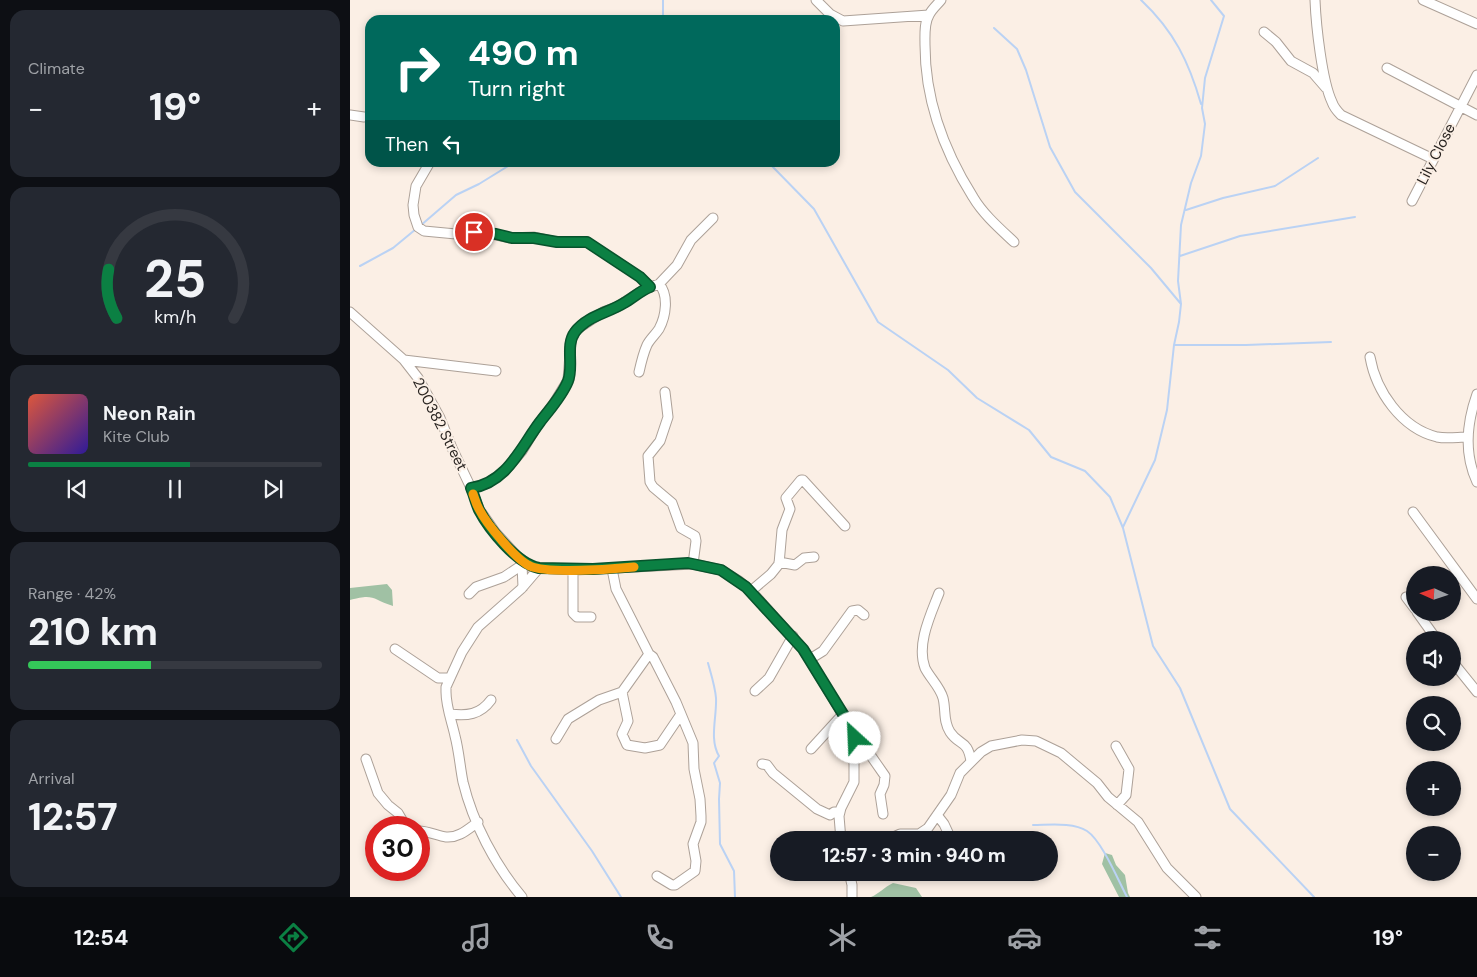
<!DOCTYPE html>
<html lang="en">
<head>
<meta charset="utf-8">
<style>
  body { margin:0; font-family:"DM Sans",sans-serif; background:#242831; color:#f1f3f6; height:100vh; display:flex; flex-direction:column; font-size:19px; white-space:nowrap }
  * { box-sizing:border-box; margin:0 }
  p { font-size:16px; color:#9ea1a6 }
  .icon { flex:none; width:28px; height:28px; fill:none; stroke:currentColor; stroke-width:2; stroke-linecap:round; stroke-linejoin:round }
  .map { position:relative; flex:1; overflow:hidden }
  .sheet { display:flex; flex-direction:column; gap:10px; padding:10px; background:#0d0f14; width:350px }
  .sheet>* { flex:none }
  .banner { position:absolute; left:15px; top:15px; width:475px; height:152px; border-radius:15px; box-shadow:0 2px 8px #0003; background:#00695c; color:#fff; overflow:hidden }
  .needle { width:32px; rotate:273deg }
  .tools { position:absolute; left:1056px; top:566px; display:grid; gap:10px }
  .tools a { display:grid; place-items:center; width:55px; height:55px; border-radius:50%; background:#171b24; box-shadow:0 2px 8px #0003; font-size:25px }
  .speed { position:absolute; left:15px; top:816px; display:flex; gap:10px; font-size:25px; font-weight:700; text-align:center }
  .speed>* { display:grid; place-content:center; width:65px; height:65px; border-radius:50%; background:#171b24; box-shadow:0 2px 8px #0003; line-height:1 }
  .speed .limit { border:8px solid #d22; background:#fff; color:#111 }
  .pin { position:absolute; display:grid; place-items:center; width:42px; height:42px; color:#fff; margin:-21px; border:2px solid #fff; border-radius:50%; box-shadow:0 1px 5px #0007 }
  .me { position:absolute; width:55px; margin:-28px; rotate:335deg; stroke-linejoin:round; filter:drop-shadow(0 0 4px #0008) }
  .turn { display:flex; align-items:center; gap:18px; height:105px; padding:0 20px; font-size:22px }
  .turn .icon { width:65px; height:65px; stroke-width:2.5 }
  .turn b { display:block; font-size:35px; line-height:42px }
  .then { display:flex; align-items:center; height:48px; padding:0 20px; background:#0003; gap:10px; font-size:19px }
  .big { font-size:38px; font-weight:800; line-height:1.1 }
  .sheet .card { flex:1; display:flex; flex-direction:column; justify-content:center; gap:8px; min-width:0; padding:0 18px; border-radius:15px; background:#242831 }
  .sheet .dial { align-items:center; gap:0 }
  .dial svg { height:130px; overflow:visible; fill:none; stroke:#363941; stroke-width:7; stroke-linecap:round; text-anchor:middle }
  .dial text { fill:#f1f3f6; stroke:none }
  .song { display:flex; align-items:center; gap:15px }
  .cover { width:60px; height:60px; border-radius:8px; background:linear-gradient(135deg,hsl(10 70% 55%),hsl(250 70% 35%)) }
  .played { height:5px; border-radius:2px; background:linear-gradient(90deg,#0b8043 55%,#363941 55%) }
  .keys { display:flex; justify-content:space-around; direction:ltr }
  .heat { display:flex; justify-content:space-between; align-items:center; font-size:28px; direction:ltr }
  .charge { height:8px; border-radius:4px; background:linear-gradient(90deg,#34c759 42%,#363941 0) }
  .trip { position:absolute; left:420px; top:831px; width:288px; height:50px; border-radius:25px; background:#171b24; box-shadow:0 2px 8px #0003; font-weight:800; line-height:50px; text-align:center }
  .tab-bar { display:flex; height:80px; justify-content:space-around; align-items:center; background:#090b0e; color:#9ea1a6 }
  .tab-bar .icon { width:35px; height:35px }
  .tab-bar .active { color:#0b8043 }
  .tab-bar b { font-size:22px; color:#f1f3f6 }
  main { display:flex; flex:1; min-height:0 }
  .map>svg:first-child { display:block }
  .forest { fill:#a0c1a4 }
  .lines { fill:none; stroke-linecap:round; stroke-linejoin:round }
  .stream { stroke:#bad2f4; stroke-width:2 }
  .minor-casing { stroke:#ada198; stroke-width:11 }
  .minor { stroke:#fff; stroke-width:9 }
  .route-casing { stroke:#07532c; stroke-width:12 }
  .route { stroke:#0b8043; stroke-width:9 }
  .slow { stroke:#f59e0b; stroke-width:9 }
  .labels { text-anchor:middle; stroke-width:4; stroke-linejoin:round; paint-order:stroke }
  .street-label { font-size:15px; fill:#292421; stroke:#fbefe5 }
</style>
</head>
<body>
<main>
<section class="sheet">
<div class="card"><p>Climate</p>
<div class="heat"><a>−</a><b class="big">19°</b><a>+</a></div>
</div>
<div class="card dial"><svg viewBox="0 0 100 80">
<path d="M14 69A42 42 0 1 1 86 69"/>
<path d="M14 69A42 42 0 0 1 9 39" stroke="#0b8043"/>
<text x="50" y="56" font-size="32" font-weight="700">25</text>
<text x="50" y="72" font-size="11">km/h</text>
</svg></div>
<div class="card">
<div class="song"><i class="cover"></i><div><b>Neon Rain</b><p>Kite Club</p></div></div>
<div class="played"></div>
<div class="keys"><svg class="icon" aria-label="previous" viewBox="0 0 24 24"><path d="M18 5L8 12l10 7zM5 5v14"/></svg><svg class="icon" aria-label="pause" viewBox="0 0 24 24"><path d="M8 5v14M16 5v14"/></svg><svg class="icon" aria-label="next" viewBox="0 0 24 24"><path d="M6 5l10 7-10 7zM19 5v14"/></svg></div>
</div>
<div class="card"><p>Range · 42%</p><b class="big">210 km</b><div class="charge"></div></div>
<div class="card"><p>Arrival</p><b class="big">12:57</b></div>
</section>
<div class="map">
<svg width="1127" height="897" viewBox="0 0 1127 897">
  <rect width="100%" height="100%" fill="#fbefe5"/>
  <path class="forest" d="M37,584L42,590L43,606C22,599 24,593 0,600V588Z
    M755,853L762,855L766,865L775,875L778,893L780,897H769L752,864Z
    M543,883L566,888L572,897H521C529,894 534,887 543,883Z"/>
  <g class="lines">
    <path class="stream" d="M313,0V20
      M791,0C824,31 839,62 851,104
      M644,28L667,49L676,70L700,147L725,192L801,268L831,304
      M418,162L464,209L528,322L598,370L627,398L679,430L701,457L735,471L760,497L773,528L803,646L830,688L880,809L964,897
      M836,210L873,198L925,186L968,158
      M70,226L106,195L129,184L163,163L168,162
      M830,256L890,236L1005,217
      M10,266L43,248L66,229
      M824,345H896L981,342
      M773,527L805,460L817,410L824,345L829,322L831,304L828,281L831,225L841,183L851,156L855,124L852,108L855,78L874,16L861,0
      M358,663C361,674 365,686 366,698C367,717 359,739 369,756L364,763L370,783L369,799L370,844L384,871L385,897
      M167,740L181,766L242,851L271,897
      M683,825C699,825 723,822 737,831C752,841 768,880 777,897"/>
    <defs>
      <path id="minor" d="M466,0L480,14L493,21L579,15
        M591,0C587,5 582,9 579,15C574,23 575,36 575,45C575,99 594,151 623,197C633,214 649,228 664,242
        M965,0C966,25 972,81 982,102C984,108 987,111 991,115L1083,159
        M1073,0L1127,24
        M914,32L926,42L941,61L963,73L976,88
        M1037,68L1127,115
        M0,115L14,117
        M80,162L66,186L63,205L64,215L68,227L74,231L106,234L132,232L161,238L184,237L207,242H237L290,277L300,287
        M1062,201L1127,75
        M0,312L54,360L68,378L90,418L102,448L121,488L129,509L145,532L166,555L180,566L189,568L225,570L343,564L371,570L389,581L401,591L453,649L504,733V782L491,808L489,816L491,840
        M1020,357C1026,391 1051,428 1087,437C1097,439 1108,437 1118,437
        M54,360L146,371
        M289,372C291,363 293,354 297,345C300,339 305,335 309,329C316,316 319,295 309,284
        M315,392L318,417L310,441L298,456L300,482L303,487L322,503L331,528L345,536L346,541L343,564
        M1127,394C1117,422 1114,454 1127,482
        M121,488L136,484L154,472L172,451L187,426L204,403L218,380L221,341L226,330L253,312L267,307L295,289L309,284L327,265L341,240L363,218
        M1063,512L1127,599
        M429,562L445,565L454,558L464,557
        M262,569L266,589L299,654L303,657L326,702L343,743L344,769L350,799L351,816V822L343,844L346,861L345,871L325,885H322L307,876
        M223,570V613L227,617H241
        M173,587L172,565L174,562
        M401,591L421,574L429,564L432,530L440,509L436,498L451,480H453L495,526
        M589,593C581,614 566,644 575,668C580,678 590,687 593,698C596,710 593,721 600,732C609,746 618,739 621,762
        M119,594L126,587L154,577L172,565
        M1056,597L1065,609
        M1067,612L1087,640
        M45,649L88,678H100
        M460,659L473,651L502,611L508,610L514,615
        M1102,661L1127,692
        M405,691L419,678L443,636
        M272,692L278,721L272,734L277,745L295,748L310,745L331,714
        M100,714C117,716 130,715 141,700
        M505,738L512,743L535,776L534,785L530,794L533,814
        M206,739L218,719L249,700L272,692L299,654
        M766,746L779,769L776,795L767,805
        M461,749L493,714
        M16,759L28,793L38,805L48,813L55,825L59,828
        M412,764L417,765L423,773L467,809L480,815L484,812H490
        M587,815L594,824L601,839L603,840
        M69,831C78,831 88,836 96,837C109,838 118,829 128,822
        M537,840L550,834H569L578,828L601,795L610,773L631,752L641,746L672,740L686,741L711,753L747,783L758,797L788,822L817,868L846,897
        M499,872L502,885V897
        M172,897C145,865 123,823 113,782C110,767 109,751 105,736C102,722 96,707 96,692V687L112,652L128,627L171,589L189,568"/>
    </defs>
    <use href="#minor" class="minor-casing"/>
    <use href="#minor" class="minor"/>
  </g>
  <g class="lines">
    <defs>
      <path id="route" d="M124,232L146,234L162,238H184L207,242H237L290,277L300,287C290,291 283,298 274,303C258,313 237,316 225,332C215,345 224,366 218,381C212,396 200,409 190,422C171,447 157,483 121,488C124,495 126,503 129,510C139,529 167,564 189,568L243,569L338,563L371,570L396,587L453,649L501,727L505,738"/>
    </defs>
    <use href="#route" class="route-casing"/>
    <use href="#route" class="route"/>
    <path class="slow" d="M123,494C125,499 126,504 129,509C136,523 166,560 180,566C197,574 264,569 284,567"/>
  </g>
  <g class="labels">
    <g class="street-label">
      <text transform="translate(1086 154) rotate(-63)" y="5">Lily Close</text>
      <text transform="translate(90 424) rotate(63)" y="5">200382 Street</text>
    </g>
  </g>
</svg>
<div class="tools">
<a><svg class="needle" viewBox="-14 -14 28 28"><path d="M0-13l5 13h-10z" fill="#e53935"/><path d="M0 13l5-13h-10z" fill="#9ea1a6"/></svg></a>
<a><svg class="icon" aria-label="sound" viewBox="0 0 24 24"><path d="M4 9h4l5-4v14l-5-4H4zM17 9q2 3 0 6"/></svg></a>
<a><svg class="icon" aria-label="search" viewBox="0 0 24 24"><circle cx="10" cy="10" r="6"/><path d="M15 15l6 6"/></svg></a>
<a>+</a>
<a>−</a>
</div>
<div class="speed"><div class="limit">30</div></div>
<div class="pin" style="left:124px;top:232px;background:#d93025"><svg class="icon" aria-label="arrive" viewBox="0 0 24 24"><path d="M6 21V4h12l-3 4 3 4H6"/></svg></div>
<svg class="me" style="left:505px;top:738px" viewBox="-20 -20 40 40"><circle r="19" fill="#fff"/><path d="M0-13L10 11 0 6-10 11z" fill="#0b8043"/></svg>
<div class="trip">12:57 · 3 min · 940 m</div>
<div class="banner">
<div class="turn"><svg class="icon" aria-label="right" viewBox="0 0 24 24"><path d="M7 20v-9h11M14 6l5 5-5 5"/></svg><div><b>490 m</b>Turn right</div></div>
<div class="then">Then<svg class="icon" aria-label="left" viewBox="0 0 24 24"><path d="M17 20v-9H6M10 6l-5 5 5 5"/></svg></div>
</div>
</div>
</main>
<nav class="tab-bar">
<b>12:54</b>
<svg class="icon active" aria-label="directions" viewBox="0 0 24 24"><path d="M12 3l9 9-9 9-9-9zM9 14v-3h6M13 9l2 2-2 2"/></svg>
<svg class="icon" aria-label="music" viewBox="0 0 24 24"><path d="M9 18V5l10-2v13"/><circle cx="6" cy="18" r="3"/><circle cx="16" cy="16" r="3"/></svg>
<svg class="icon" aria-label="phone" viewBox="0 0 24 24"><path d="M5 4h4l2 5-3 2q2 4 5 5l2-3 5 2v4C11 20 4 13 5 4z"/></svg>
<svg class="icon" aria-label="climate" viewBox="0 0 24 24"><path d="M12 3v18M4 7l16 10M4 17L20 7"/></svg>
<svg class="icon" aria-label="car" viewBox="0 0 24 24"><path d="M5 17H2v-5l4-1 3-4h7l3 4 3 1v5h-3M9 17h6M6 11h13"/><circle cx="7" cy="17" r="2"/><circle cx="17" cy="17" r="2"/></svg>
<svg class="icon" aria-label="filters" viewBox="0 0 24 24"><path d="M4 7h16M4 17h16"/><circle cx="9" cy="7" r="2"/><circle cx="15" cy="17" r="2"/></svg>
<b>19°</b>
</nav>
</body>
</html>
